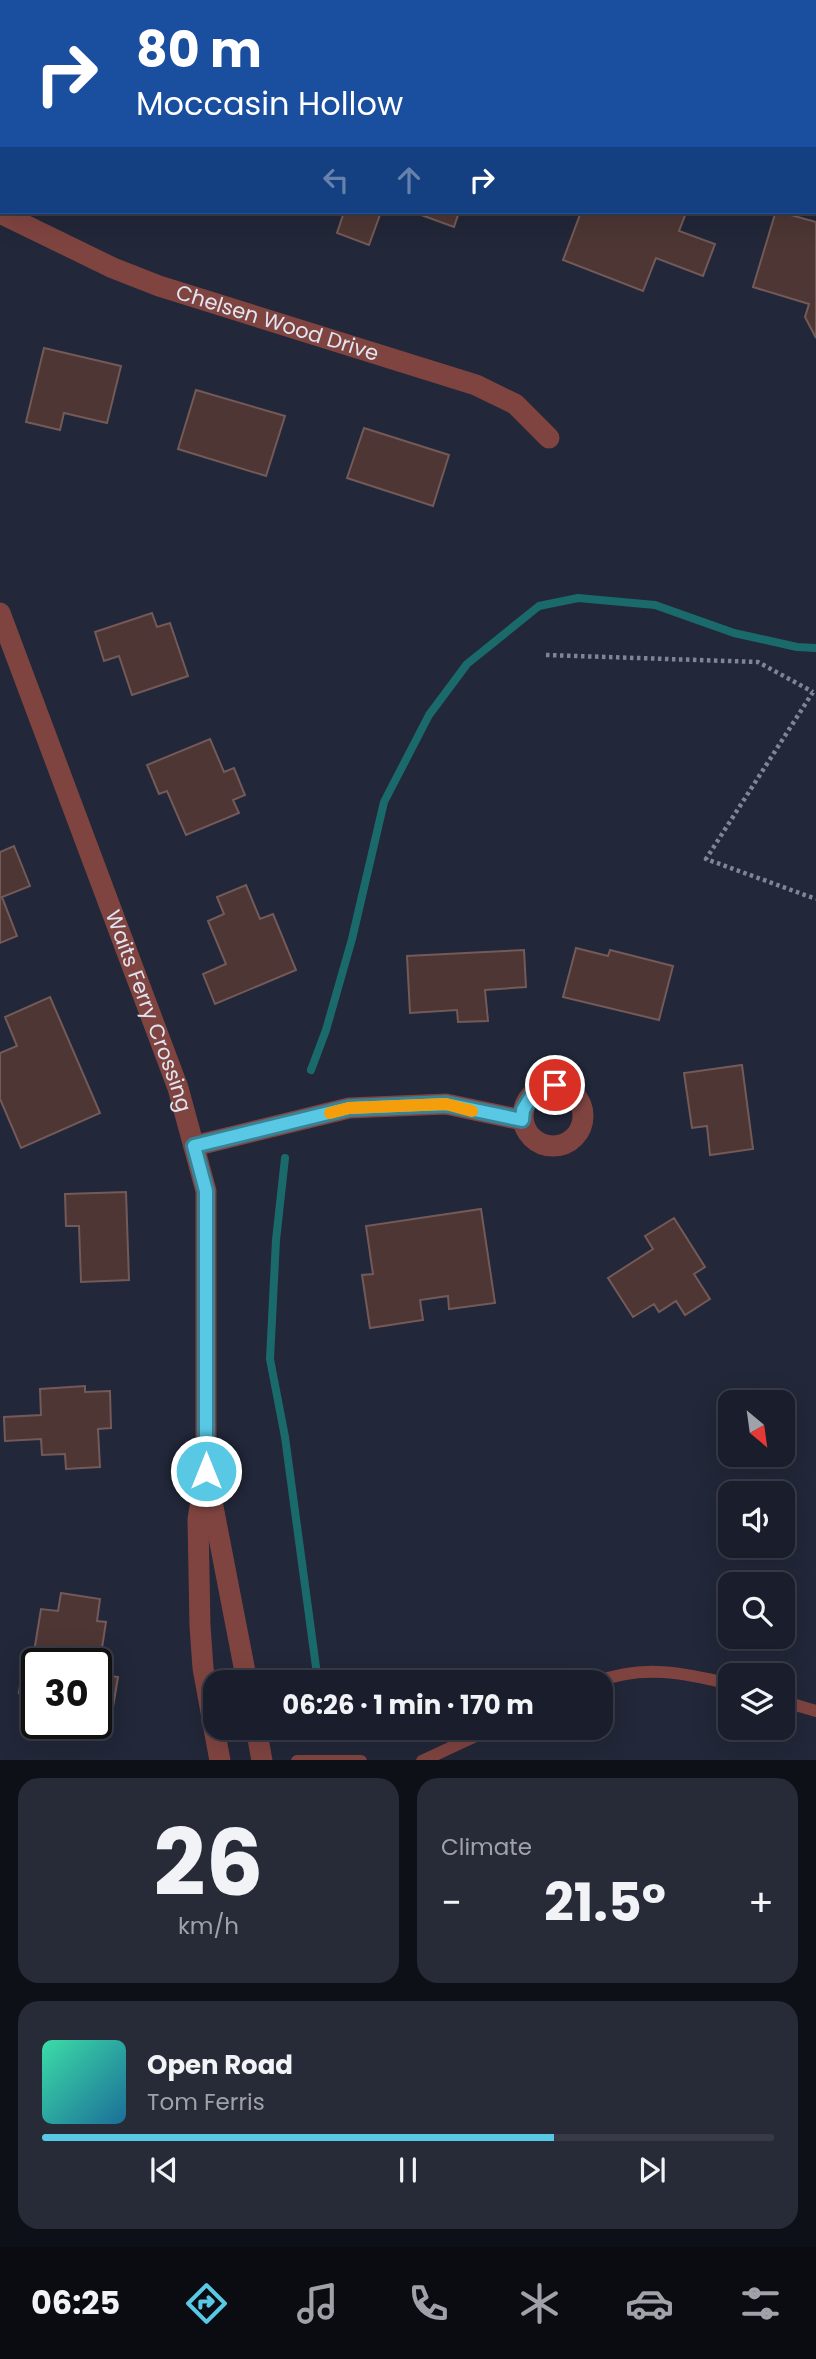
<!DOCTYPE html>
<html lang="en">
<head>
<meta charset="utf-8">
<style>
  body { margin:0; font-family:Poppins,sans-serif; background:#272a37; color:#f1f3f6; height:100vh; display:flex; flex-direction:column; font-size:26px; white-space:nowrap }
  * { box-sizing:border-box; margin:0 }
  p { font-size:23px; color:#9fa2a9 }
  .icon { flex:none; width:38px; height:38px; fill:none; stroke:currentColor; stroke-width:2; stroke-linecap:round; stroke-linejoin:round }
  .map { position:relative; height:1760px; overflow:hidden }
  .drawer { display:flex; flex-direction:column; gap:18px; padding:18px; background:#0e1018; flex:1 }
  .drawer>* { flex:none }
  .top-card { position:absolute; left:0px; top:0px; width:817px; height:214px; box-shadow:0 7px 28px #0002,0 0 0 2px #383b47; background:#1a4fa0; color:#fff; overflow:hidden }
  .needle { width:46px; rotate:151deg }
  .buttons { position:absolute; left:718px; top:1390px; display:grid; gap:14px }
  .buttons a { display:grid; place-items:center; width:77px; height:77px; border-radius:14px; background:#1a1d2b; box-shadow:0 7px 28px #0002,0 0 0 2px #383b47; font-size:35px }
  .speed { position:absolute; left:21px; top:1648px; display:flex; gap:14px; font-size:35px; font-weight:700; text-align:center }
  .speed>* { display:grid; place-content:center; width:91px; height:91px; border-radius:50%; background:#1a1d2b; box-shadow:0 7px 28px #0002,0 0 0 2px #383b47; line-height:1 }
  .speed .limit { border:4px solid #111; border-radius:10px; background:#fff; color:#111 }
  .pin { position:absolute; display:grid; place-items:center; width:60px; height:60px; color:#fff; margin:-30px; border:4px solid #fff; border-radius:50%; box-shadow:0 2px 7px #0007 }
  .me { position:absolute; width:77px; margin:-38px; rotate:0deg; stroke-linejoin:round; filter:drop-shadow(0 0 5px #0008) }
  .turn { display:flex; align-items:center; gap:24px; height:147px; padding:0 21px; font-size:32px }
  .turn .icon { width:91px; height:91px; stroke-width:2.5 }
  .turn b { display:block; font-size:49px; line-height:60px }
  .lanes { display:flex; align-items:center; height:66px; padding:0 21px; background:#0003; justify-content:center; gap:35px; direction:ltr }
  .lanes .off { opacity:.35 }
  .big { font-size:52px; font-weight:700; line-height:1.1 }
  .drawer .widget { flex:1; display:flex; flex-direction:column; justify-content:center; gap:10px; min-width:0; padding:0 24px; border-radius:21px; background:#272a37 }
  .drawer .dial { align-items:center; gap:0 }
  .dial b { font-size:91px; line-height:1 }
  .song { display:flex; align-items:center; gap:21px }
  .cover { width:84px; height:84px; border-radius:10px; background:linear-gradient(135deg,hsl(160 70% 55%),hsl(200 70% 35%)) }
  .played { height:7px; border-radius:4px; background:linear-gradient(90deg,#59c8e5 70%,#383b47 70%) }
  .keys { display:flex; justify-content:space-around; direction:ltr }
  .heat { display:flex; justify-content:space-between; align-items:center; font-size:38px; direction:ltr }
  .drawer .tiles { flex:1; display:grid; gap:18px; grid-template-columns:1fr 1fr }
  .widget:last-child { grid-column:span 2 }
  .trip { position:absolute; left:203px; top:1670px; width:410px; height:70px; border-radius:21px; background:#1a1d2b; box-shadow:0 7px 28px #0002,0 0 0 2px #383b47; font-weight:700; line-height:70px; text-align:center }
  .menu { display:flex; height:112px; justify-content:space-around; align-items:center; background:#0a0c11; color:#9fa2a9 }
  .menu .icon { width:49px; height:49px }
  .menu .selected { color:#59c8e5 }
  .menu b { font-size:32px; color:#f1f3f6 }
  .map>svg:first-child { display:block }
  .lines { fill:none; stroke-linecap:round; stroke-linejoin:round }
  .stream { stroke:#1b6a6b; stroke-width:8 }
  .building { fill:#4d3634; stroke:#735a58; stroke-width:2 }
  .path { stroke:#808594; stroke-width:4.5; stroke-dasharray:3.5 3.5; stroke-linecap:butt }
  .lane { stroke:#7f4440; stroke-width:12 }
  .street { stroke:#7f4440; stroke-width:21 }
  .route-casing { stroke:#3a8295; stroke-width:18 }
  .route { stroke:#59c8e5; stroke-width:12 }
  .slow { stroke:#f59e0b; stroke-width:12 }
  .labels { text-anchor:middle; stroke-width:7; stroke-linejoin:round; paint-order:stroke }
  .street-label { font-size:21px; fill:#e0e4f0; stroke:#222739 }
</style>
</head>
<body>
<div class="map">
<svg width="816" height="1761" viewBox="0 0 816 1761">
  <rect width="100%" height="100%" fill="#222739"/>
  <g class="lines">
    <path class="stream" d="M311,1070L326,1030L352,939L384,802L429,715L467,664L539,606L578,598L655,605L734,633L797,647L816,648
      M285,1158L276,1240L270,1359L285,1437L318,1682"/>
  </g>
  <path class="building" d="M29,0H133L29,2Z
    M344,212H381L369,245L337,233Z
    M413,212H459L454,227Z
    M581,212L686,213L679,231L715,244L703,276L656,258L643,291L563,260Z
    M780,212L816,222V338L805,317L809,304L753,287L775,214Z
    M44,348L121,366L107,423L64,413L60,430L26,422Z
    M196,390L285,416L266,476L178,449Z
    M364,428L449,455L433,506L347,478Z
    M152,613L157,627L170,623L188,676L132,695L119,656L104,661L95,632Z
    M210,739L224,772L234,768L245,795L233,800L239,813L186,835L167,791L159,794L147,765Z
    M14,846L30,886L2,897L17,936L0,943V852Z
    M246,885L260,919L273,914L296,970L215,1004L203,974L226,964L208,921L224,914L217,897Z
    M576,948L608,956L610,950L673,966L659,1020L563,997Z
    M524,950L526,987L485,990L488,1021L458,1022L457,1010L410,1013L407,956Z
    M50,997L100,1113L21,1148L0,1099V1053L17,1046L5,1017Z
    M742,1065L753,1149L710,1155L707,1126L692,1128L684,1073Z
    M126,1192L129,1280L81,1282L79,1226H66L65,1194Z
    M481,1209L495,1303L449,1309L448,1296L420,1300L423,1320L370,1328L362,1275L373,1274L366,1226Z
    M674,1218L705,1267L694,1274L710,1299L685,1315L676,1301L659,1312L654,1304L633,1317L608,1278L653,1249L645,1236Z
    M85,1386V1392L110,1391L111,1428L98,1429L100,1467L66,1469L65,1454L42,1455L41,1439L5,1441L4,1417L41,1415L40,1389Z
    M61,1593L100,1599L97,1621L106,1622L98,1674L118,1677L113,1707L96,1704V1664H37V1695L19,1693L24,1656L33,1658L41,1609L58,1611Z"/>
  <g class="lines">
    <path class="path" d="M546,655L758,662L813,692
      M813,692L706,859L816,899"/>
    <path class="lane" d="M597,1682C642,1664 685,1673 730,1684
      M782,1701L816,1711
      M297,1761H361
      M422,1761L495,1727"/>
    <g class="street">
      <path id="s1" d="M0,213L113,268L159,286L476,385L515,404L549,438"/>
      <path id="s2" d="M0,613L178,1088L206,1191V1471L198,1519L200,1626L203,1668L220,1761"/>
      <circle cx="553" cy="1116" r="30"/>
      <path d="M194,1146L349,1108L446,1104L522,1120"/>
      <path d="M209,1486L247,1682"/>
      <path d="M256,1727L262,1761"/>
    </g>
  </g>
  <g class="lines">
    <defs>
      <path id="route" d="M206,1471V1191L194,1146L349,1108L446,1104L522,1120L523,1110L534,1092L555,1085"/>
    </defs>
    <use href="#route" class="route-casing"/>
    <use href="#route" class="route"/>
    <path class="slow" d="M330,1113L349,1108L446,1104L472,1111"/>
  </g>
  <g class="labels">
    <g class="street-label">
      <text dy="7" stroke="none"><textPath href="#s1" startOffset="299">Chelsen Wood Drive</textPath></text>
      <text dy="7" stroke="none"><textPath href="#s2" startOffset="425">Waits Ferry Crossing</textPath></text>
    </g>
  </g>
</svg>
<div class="buttons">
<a><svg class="needle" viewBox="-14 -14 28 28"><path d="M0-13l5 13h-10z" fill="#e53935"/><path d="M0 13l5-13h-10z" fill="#9fa2a9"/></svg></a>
<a><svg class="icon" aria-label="sound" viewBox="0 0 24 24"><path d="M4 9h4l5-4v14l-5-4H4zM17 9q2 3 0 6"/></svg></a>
<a><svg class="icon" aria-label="search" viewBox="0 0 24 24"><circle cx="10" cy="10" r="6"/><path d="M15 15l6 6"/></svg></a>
<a><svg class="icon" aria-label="layers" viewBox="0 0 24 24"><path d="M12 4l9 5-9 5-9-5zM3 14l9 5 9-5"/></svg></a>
</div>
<div class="speed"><div class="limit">30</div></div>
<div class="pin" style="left:555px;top:1085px;background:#d93025"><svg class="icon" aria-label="arrive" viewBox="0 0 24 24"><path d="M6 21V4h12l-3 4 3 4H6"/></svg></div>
<svg class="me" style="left:206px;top:1471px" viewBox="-20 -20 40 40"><circle r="17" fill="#59c8e5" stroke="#fff" stroke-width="3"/><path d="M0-11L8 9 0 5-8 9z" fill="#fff"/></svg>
<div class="trip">06:26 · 1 min · 170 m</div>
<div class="top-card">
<div class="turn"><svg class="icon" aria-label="right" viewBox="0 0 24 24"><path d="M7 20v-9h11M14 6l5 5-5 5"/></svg><div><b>80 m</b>Moccasin Hollow</div></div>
<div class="lanes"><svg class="icon off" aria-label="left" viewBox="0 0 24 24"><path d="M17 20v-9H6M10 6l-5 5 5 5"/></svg><svg class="icon off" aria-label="ahead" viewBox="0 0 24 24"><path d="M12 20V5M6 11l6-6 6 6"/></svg><svg class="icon" aria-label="right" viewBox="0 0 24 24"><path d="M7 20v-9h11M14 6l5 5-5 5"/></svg></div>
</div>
</div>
<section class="drawer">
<div class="tiles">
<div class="widget dial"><b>26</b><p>km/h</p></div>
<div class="widget"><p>Climate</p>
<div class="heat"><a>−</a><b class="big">21.5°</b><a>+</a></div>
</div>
<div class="widget">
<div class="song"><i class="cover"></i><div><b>Open Road</b><p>Tom Ferris</p></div></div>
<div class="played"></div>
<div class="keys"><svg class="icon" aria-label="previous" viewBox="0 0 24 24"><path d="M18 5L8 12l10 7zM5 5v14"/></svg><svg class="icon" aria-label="pause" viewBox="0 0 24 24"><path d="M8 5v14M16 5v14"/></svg><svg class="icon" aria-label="next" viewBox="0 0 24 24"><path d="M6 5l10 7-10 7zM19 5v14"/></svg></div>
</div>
</div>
</section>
<nav class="menu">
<b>06:25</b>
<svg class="icon selected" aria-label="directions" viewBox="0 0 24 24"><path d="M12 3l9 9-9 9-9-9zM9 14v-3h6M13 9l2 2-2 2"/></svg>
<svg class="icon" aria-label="music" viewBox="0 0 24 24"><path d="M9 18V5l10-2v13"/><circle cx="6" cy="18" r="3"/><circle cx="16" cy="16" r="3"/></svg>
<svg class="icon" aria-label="phone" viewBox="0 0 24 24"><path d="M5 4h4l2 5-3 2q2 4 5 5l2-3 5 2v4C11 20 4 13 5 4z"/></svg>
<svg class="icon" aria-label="climate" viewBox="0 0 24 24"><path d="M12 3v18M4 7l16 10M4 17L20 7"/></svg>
<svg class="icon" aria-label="car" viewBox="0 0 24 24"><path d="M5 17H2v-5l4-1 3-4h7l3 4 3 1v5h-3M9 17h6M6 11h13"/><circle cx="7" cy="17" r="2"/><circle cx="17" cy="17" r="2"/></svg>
<svg class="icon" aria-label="filters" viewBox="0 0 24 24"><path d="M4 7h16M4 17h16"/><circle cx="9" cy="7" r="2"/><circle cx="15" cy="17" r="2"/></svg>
</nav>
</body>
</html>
